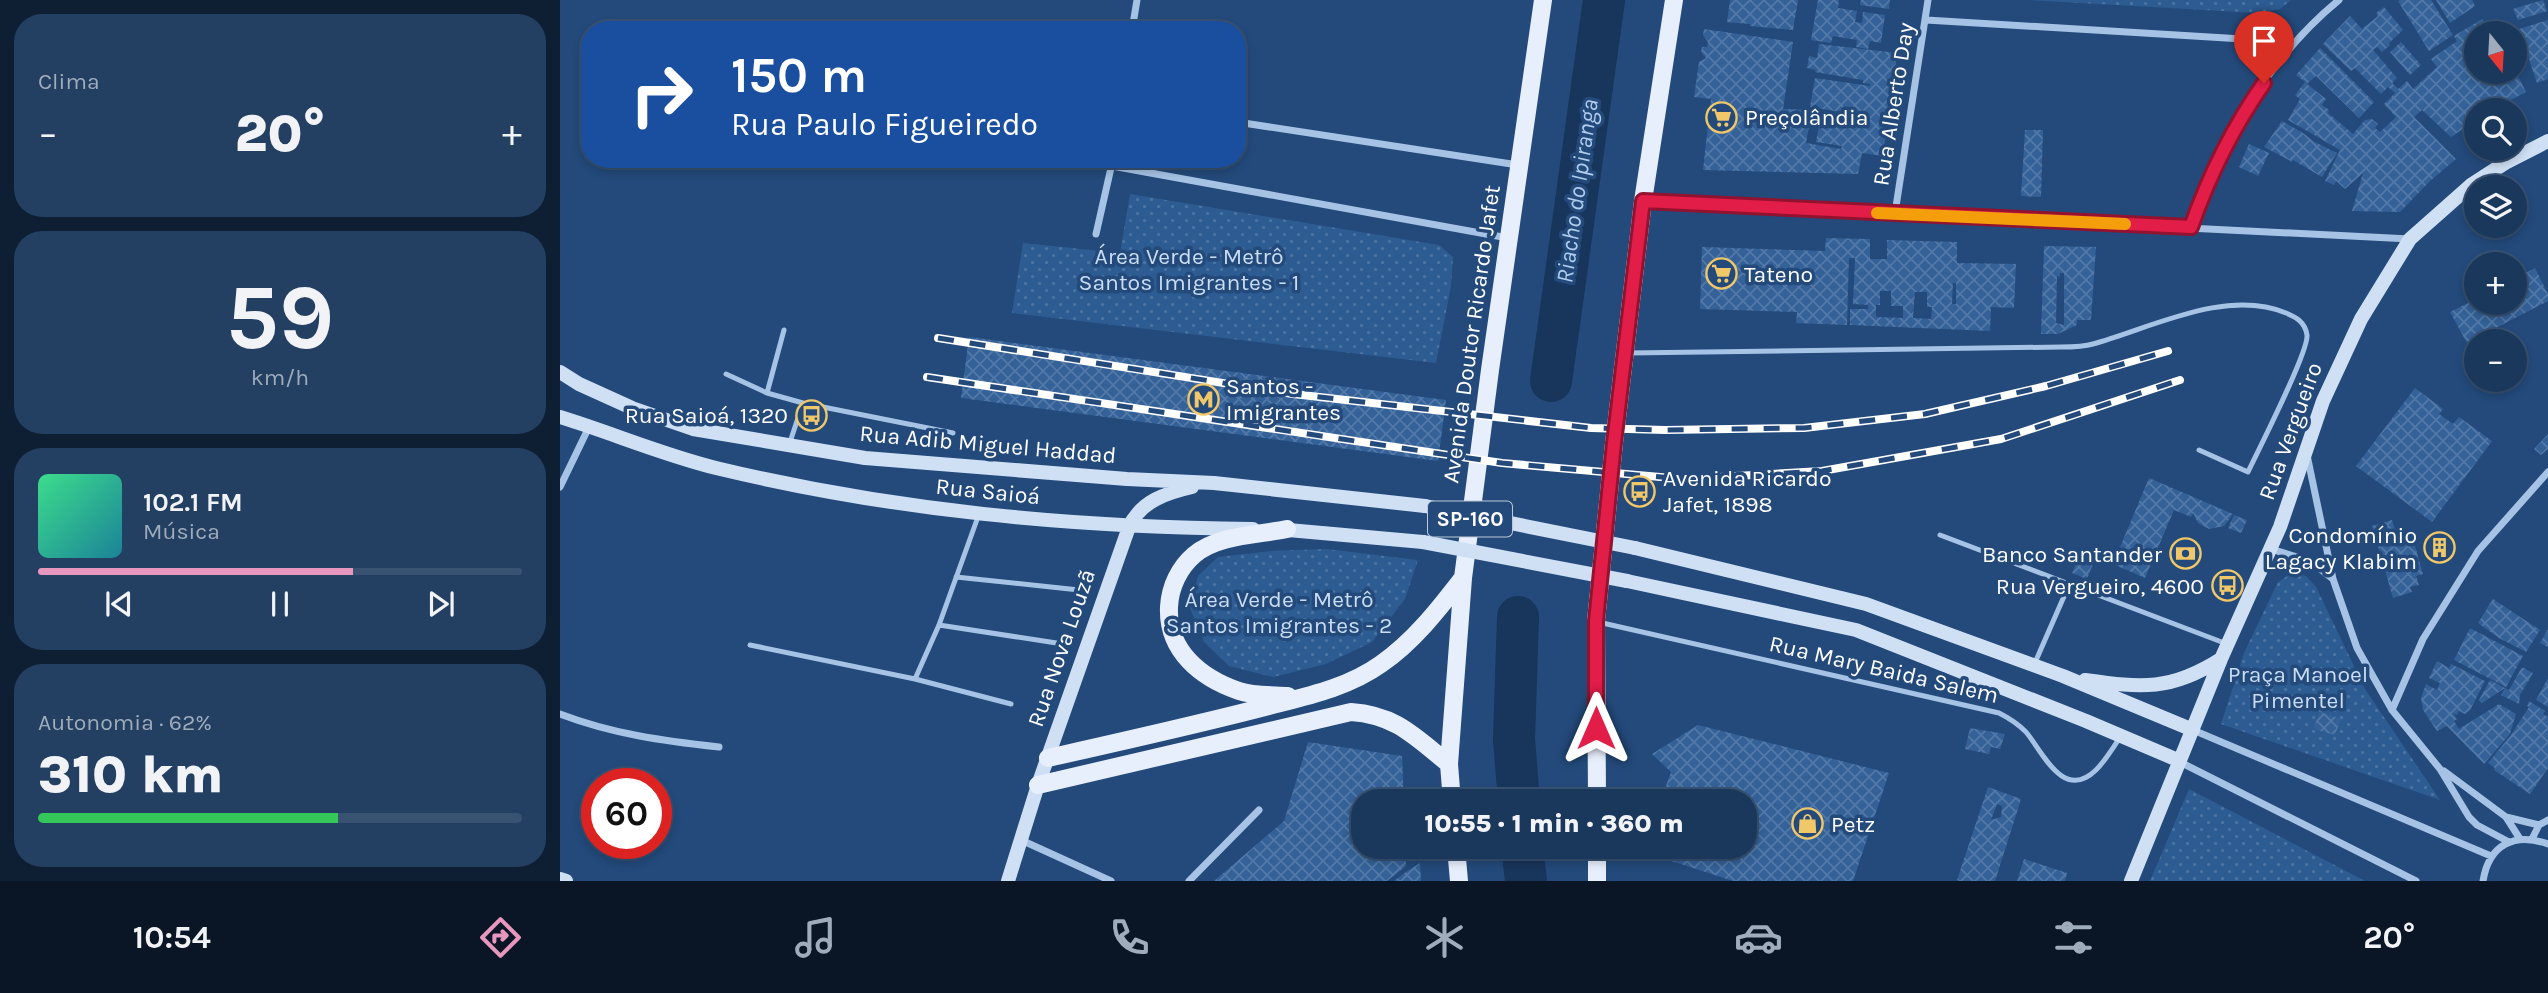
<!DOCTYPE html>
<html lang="pt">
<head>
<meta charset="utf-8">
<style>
  body { margin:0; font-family:Karla,sans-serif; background:#233f62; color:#f1f3f6; height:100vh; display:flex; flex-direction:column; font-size:26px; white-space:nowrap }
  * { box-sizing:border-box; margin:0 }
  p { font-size:23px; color:#9facbb }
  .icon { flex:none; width:38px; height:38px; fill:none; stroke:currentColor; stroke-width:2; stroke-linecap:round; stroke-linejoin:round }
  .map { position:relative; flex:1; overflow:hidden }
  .panel { display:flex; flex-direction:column; gap:14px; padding:14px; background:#0e1f33; width:560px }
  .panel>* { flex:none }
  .banner { position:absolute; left:21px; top:21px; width:665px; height:147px; border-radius:28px; box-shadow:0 4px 10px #0003,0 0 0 2px #385272; background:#1a4fa0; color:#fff; overflow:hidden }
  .needle { width:46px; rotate:162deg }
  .fabs { position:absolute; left:1904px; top:21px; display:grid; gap:14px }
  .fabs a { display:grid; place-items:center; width:63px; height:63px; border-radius:50%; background:#1a385c; box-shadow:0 4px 10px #0003,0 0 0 2px #385272; font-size:35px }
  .speed { position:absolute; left:21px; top:768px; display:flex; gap:14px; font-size:35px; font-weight:700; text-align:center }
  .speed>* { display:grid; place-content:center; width:91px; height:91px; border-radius:50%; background:#1a385c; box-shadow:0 4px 10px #0003,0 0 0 2px #385272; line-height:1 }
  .speed .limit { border:10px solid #d22; background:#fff; color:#111 }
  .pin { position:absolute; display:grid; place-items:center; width:60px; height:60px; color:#fff; margin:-72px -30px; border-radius:50% 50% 50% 0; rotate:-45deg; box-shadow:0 0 7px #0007 }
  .pin .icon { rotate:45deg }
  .me { position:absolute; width:77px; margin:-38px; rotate:0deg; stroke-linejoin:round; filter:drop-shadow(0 0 5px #0008) }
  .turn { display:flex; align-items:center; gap:24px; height:147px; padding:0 35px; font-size:32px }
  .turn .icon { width:91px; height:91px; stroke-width:2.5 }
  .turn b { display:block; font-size:49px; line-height:60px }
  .big { font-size:52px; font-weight:800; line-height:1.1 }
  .panel .card { flex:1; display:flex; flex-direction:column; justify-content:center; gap:10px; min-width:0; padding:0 24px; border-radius:28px; background:#233f62 }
  .panel .dial { align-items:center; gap:0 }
  .dial b { font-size:91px; line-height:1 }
  .song { display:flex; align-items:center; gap:21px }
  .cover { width:84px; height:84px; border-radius:10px; background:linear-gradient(135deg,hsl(150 70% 55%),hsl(190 70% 35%)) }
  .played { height:7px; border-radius:4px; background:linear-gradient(90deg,#e797bd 65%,#385272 65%) }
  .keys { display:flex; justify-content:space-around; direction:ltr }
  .heat { display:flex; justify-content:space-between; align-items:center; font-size:38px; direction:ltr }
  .charge { height:10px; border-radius:5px; background:linear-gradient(90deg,#34c759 62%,#385272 0) }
  .trip { position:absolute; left:791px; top:789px; width:406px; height:70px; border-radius:28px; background:#1a385c; box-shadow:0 4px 10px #0003,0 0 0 2px #385272; font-weight:800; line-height:70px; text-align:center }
  .tabs { display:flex; height:112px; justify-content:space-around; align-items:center; background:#0a1625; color:#9facbb }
  .tabs .icon { width:49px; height:49px }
  .tabs .active { color:#e797bd }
  .tabs b { font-size:32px; color:#f1f3f6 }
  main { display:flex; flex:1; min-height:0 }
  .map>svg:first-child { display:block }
  .park { fill:url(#park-dots) }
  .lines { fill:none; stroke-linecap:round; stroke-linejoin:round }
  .river { stroke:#18355b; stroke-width:42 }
  .building { fill:url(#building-cross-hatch); fill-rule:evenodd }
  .lane { stroke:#a6c3e5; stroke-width:5 }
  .street { stroke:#a6c3e5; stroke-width:7 }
  .secondary { stroke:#cfe0f5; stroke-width:14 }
  .primary { stroke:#e7effd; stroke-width:18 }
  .rail-casing { stroke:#fff; stroke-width:8 }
  .rail { stroke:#234a7b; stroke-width:5; stroke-dasharray:16; stroke-linecap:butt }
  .secondary-bridge { stroke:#cfe0f5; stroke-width:14 }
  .route-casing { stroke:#92132f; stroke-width:18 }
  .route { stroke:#e11d48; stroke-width:12 }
  .slow { stroke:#f59e0b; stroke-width:12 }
  .labels { text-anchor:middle; stroke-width:7; stroke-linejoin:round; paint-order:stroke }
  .shield { fill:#234a7b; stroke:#bdc9d7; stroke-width:2 }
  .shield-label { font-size:21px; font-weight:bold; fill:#fff }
  .street-label { font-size:23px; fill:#fff; stroke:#234a7b }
  .poi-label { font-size:23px; fill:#fff; stroke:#234a7b; text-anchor:start }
  .park-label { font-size:23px; fill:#c9ddf4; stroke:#234a7b }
  .water-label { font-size:24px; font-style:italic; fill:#b1cded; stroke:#234a7b }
</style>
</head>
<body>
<main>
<section class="panel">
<div class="card"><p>Clima</p>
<div class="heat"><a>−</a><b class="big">20°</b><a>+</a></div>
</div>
<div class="card dial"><b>59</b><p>km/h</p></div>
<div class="card">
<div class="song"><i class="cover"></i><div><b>102.1 FM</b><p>Música</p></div></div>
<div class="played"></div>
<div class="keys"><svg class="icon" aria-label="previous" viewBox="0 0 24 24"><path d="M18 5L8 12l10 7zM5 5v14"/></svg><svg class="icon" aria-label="pause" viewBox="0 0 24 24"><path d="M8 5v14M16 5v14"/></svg><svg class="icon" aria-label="next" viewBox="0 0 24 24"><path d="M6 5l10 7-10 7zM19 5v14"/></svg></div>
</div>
<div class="card"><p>Autonomia · 62%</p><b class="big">310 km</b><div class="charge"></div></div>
</section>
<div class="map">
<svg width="1988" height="881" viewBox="0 0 1988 881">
  <defs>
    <pattern id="park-dots" width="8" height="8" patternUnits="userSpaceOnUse" patternTransform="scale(1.75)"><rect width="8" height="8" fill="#2d5c93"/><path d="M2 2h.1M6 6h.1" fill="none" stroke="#4c74a3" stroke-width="1.8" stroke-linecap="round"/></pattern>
    <pattern id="building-cross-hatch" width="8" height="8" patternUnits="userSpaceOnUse" patternTransform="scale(1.75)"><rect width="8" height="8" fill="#336198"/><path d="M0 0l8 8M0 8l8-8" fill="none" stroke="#5279a7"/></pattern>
  </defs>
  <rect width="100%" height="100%" fill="#234a7b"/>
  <path class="park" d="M1469,0H1731L1720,9L1698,13Z
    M570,194L879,245L893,257L891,286L876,363L452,313L463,243L560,253Z
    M766,549L858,560L845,599L812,642L766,664L713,677L669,666L644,642L630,608L638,576L658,557L711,551Z
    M1732,573L1746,576L1756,587L1805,689L1880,800L1661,724L1684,653L1718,582Z
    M1629,789L1805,881H1590Z"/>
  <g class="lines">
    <path class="river" d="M991,381L1044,0
      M958,617L954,739L959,802
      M962,847L966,881"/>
  </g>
  <path class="building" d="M1170,0H1238L1233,30L1190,26V24L1167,22Z
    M1258,0H1279L1278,8L1297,11L1295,22L1302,23L1303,12L1325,15L1321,43L1310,41L1308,49L1296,47L1297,40L1273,36L1271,43L1251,40Z
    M1301,0H1330L1329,9L1300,5Z
    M1840,0H1871L1893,35L1869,51L1838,1Z
    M1876,0H1912L1915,6L1890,23Z
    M1983,0L1987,11L1958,20L1953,9Z
    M1824,7L1843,30L1829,43L1830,45L1822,52L1817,47L1813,50L1837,78L1832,83L1838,89L1847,81L1853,89L1877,67L1871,59L1897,41L1894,36L1922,19L1930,33L1945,24L1950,33H1916V72H1956L1966,92L1932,110H1916V120L1891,137L1862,110L1854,117L1896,159L1870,181L1840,212L1792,211L1803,173L1785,189L1776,181L1774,185L1765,181L1780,150L1728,120L1740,99L1735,95L1745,82L1736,75L1760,48L1814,102L1799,118L1756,76L1747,84L1766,99L1762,105L1769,110L1768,113L1793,134L1805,120L1812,119L1818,124L1815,128L1820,132L1836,117L1824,104L1835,93L1828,87L1821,94L1795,68L1791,71L1763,44L1790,16L1802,29L1818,16L1816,13Z
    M1988,20V79L1977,83L1959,29Z
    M1144,29L1233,42L1223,109L1252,110L1246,143L1281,149L1282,146L1256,142L1261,115L1286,119L1287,116L1305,118V116L1250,107L1255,78L1310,86V84L1303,83V80L1255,72L1256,70L1247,68L1249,56L1257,58L1259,44L1337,53L1323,156L1302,153L1298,174L1143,170L1151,99L1134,97L1139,62L1146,58L1141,52L1142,47H1147L1148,42L1143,35Z
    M1841,42L1861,65L1850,75L1830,52Z
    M1722,121L1743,133L1753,141L1777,153L1762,177L1733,160L1732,162L1727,159L1704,147Z
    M1465,130H1483L1481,197L1461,196Z
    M1689,144L1709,153L1698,176L1679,167Z
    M1266,238L1310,239V259H1327V240L1397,242V263L1456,264L1454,308L1431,307L1430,331L1290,325V309H1308V305L1293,304L1295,258H1289L1287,325L1236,323L1237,312L1140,309L1142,247L1265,251ZM1393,283H1396V304H1392ZM1320,291H1331V306H1343V318L1316,317V305H1320ZM1355,292H1367V307H1372L1371,319L1353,318Z
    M1484,246L1536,247L1531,320H1517V325L1498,334H1481ZM1500,273H1504V325L1496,323L1497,276L1500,277Z
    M1975,268L1988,294V301L1907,343L1890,312L1916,299V303H1955V279Z
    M409,337L886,400L878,461L401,398Z
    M1855,388L1883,409L1879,414L1893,424L1899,417L1932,441L1872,522L1796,466Z
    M1988,434V449L1981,455L1974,449Z
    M1589,478L1673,514L1664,526L1649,529L1638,523L1633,513L1631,517L1614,510L1585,578L1553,564Z
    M1674,515L1687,520L1681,533L1668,528Z
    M1832,520L1837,536L1851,532L1863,574L1856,576L1859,585L1850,587L1852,592L1833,598L1812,526Z
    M1878,532L1895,544L1881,562L1865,551Z
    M1528,550L1537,554L1527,579L1512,573L1520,554L1525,556Z
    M1933,599L1980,630L1966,652L1939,638L1918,623Z
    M1910,628L1963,656L1946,687L1894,660Z
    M1988,629V647L1980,643Z
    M1877,661L1889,668L1891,664L1925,681L1910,710L1905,714L1899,711L1897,715L1893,713L1897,719L1894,721L1899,729L1939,704L1956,714L1950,734L1924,764L1887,726L1877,731L1863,710L1861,698L1866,684L1877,690L1880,683L1869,678Z
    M1962,667L1973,673L1960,695L1959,704L1941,695L1945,688L1949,690Z
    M1988,678V707L1976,700Z
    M1930,680L1945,688L1922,703L1919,700Z
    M1969,701L1985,711L1983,714L1988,717V768L1970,794L1934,770L1935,768L1928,763L1951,735L1969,707L1967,706Z
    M1760,712L1781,719L1775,735L1757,730L1754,727Z
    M1138,725L1329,773L1293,881H1173L1093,855L1092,847H1185V802H1100L1111,772L1092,754Z
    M1410,728L1445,734L1440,749L1431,747L1429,754L1405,749Z
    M748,742L842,756L844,802H803V847H845L846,866L827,881H654L724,821Z
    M1428,787L1461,799L1457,812L1435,881H1399L1397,880ZM1437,804L1442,806L1441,817L1431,820Z
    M1464,859L1507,873L1505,881H1457Z
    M860,863L861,881H834L846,872Z"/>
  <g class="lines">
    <path class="lane" d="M1068,353L1501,347C1512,347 1523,347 1533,344C1591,328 1666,288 1726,313C1736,317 1745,322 1747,335C1749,351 1698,451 1688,472L1639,450
      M166,374L207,393L243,403
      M207,393L224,330
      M229,445L243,403L393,433
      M1380,535L1667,644
      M396,577L519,590
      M1038,622L1439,713C1449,718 1458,724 1466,732C1482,751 1503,802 1536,770C1545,761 1552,749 1559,739
      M379,625L503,644
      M190,645L355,679L379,625L419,514
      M1474,665L1509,585
      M355,679L451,704"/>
    <path class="street" d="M1366,20L1733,42
      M572,30L577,0
      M677,122L958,165
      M552,166L948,238
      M1084,201L1850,239
      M1335,213L1368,0
      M1631,227C1661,142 1709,57 1779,0
      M536,234L553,159
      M1747,455L1773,579L1797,648L1832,710L1880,769L1909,817L1917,825L1949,842
      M0,487L29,427
      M1711,549L1750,561L1773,579
      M1832,710L1863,639L1918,551L1988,472
      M0,714C52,734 104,741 159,747
      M1633,730L1931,856
      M1620,762L1856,881
      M1884,771L1946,817L1960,839
      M1946,817L1979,825
      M1972,839L1979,825L1988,820
      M461,840L551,881
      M629,881L699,810
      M1923,881C1929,844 1955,832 1988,844"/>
    <path class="secondary" d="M0,372L19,384L72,408L133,429L305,458L567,479L654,483L865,506
      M0,417C52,433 103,455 156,468C335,511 510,527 693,529
      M717,529L863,542
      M1075,548L1306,604L1503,676L1633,730
      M1067,581L1296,630L1526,721L1620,761
      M1525,680C1582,688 1611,691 1661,659
      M0,879L6,881
      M448,881L478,785L569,527C581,501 606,493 632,487
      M1571,881L1661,659L1720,527L1763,401L1801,319L1850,239L1911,185L1945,163L1988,141"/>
    <path class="primary" d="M727,529C698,535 657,535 634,555C619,568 610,587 609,607C607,651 641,678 679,691C693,696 713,695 728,696
      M488,758C559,742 631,726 701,708C743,697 786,689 821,664C853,642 878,610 902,579
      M478,785L791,712C836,715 855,737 889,764
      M892,802L889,764L903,578L930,370L983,0
      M1037,802L1036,621L1054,443L1083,201L1114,0
      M896,847L899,881
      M1037,847V881"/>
    <defs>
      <path id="rail" d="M378,338L733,394L1031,428L1105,430L1244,428L1365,414L1486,386L1608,351
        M367,377L942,463L1123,479L1262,471L1441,439L1620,380"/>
    </defs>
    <use href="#rail" class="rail-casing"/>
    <use href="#rail" class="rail"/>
    <path class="secondary-bridge" d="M865,506L1075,548
      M863,542L1067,581"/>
  </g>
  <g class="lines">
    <defs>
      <path id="route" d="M1036,728V621L1054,443L1083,201L1631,227C1649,176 1673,127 1704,83"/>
    </defs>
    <use href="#route" class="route-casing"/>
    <use href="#route" class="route"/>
    <path class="slow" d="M1317,213L1565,224"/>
  </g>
  <defs>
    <symbol id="supermarket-ring" viewBox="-11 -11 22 22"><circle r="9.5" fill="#234a7b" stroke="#f0c869" stroke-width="1.5"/><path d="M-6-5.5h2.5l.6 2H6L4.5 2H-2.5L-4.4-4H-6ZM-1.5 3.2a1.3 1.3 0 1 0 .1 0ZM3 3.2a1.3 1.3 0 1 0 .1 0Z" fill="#f0c869"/></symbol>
    <symbol id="metro-ring" viewBox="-11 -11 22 22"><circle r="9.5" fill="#234a7b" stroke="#f0c869" stroke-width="1.5"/><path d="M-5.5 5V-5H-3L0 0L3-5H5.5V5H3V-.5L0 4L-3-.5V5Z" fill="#f0c869"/></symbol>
    <symbol id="bus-ring" viewBox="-11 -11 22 22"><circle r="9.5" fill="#234a7b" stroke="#f0c869" stroke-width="1.5"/><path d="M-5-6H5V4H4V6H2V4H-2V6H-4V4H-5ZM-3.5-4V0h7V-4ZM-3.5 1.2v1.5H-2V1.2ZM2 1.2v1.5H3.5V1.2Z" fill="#f0c869"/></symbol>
    <symbol id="building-ring" viewBox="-11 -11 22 22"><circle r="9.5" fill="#234a7b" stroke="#f0c869" stroke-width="1.5"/><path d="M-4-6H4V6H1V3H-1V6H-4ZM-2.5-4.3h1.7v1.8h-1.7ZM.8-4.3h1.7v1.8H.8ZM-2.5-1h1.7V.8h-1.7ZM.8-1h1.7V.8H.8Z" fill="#f0c869"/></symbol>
    <symbol id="bank-ring" viewBox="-11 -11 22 22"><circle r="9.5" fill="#234a7b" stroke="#f0c869" stroke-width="1.5"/><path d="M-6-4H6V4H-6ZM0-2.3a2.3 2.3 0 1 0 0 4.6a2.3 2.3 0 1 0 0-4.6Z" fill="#f0c869"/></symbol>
    <symbol id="shop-ring" viewBox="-11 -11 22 22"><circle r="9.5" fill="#234a7b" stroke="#f0c869" stroke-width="1.5"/><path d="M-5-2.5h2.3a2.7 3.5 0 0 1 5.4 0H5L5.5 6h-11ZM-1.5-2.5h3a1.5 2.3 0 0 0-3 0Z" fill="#f0c869"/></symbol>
  </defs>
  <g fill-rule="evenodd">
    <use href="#supermarket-ring" x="1144" y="100" width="35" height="35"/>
    <use href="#supermarket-ring" x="1144" y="256" width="35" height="35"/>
    <use href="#metro-ring" x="626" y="382" width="35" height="35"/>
    <use href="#bus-ring" x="234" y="398" width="35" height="35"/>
    <use href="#bus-ring" x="1062" y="474" width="35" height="35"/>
    <use href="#building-ring" x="1862" y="530" width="35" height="35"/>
    <use href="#bank-ring" x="1608" y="536" width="35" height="35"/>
    <use href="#bus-ring" x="1650" y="568" width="35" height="35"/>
    <use href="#shop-ring" x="1230" y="806" width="35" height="35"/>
  </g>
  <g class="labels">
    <rect class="shield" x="868" y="501.5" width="84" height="35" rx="5"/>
    <g class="shield-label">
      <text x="910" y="526">SP-160</text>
    </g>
    <g class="street-label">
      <text transform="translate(1333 104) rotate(-81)" y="8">Rua Alberto Day</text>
      <text transform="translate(911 334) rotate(-82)" y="8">Avenida Doutor Ricardo Jafet</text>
      <text transform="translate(1730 431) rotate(-70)" y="8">Rua Vergueiro</text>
      <text transform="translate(428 444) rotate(5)" y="8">Rua Adib Miguel Haddad</text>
      <text transform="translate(428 491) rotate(6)" y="8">Rua Saioá</text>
      <text transform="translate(501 648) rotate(-71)" y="8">Rua Nova Louzã</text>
      <text transform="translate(1324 669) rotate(13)" y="8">Rua Mary Baida Salem</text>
    </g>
    <g class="poi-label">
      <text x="1185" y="125">Preçolândia</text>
      <text x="1184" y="282">Tateno</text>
      <text x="666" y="394">Santos -<tspan x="666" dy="26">Imigrantes</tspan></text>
      <text x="228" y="423" text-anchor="end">Rua Saioá, 1320</text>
      <text x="1103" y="486">Avenida Ricardo<tspan x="1103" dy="26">Jafet, 1898</tspan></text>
      <text x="1857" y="543" text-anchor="end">Condomínio<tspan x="1857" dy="26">Lagacy Klabim</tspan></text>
      <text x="1602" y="562" text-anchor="end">Banco Santander</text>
      <text x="1644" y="594" text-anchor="end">Rua Vergueiro, 4600</text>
      <text x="1271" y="832">Petz</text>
    </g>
    <g class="park-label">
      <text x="629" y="264">Área Verde - Metrô<tspan x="629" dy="26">Santos Imigrantes - 1</tspan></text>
      <text x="719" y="607">Área Verde - Metrô<tspan x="719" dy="26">Santos Imigrantes - 2</tspan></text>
      <text x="1738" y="682">Praça Manoel<tspan x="1738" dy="26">Pimentel</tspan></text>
    </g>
    <g class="water-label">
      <text transform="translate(1017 191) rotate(-82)" y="8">Riacho do Ipiranga</text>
    </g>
  </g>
</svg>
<div class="fabs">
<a><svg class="needle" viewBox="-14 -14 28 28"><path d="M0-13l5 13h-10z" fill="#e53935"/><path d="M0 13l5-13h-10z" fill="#9facbb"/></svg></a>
<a><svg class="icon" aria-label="search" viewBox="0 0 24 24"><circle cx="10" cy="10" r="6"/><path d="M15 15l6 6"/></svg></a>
<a><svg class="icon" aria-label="layers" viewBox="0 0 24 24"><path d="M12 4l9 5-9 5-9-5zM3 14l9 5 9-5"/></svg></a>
<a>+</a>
<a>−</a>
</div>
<div class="speed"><div class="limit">60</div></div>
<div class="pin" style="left:1704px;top:83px;background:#d93025"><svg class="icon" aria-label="arrive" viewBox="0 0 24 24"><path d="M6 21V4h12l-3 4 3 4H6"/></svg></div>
<svg class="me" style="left:1036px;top:728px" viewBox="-20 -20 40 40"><path d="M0-17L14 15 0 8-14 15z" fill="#e11d48" stroke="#fff" stroke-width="4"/></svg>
<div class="trip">10:55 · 1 min · 360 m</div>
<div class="banner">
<div class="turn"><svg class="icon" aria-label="right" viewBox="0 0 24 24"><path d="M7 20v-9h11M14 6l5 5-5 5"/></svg><div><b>150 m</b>Rua Paulo Figueiredo</div></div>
</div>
</div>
</main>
<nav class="tabs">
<b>10:54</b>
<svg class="icon active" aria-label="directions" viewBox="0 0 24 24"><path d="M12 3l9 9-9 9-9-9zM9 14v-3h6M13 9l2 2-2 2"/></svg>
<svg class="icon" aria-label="music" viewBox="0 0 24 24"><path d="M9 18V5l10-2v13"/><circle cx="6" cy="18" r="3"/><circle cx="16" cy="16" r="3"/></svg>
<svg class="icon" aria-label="phone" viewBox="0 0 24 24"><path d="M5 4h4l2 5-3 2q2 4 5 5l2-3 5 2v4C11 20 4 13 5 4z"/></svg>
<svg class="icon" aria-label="climate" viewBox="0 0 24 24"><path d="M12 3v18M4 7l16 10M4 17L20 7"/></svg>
<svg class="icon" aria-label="car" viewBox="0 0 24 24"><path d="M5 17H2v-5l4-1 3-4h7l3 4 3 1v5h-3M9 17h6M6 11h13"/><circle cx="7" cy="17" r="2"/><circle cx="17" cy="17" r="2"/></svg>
<svg class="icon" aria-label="filters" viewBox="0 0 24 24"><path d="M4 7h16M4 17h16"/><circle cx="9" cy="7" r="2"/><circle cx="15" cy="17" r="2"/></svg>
<b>20°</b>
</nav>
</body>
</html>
